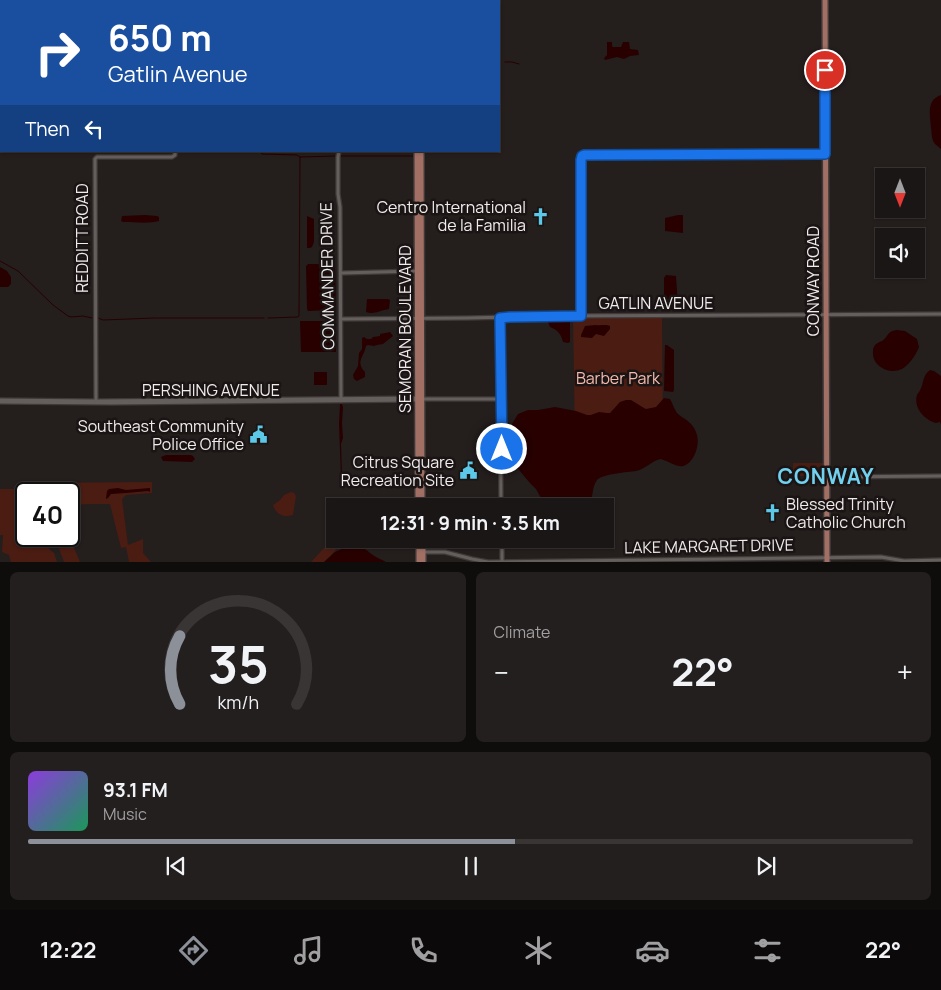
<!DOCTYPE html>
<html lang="en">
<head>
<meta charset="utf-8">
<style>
  body { margin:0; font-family:Manrope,sans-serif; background:#241f1f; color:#f1f3f6; height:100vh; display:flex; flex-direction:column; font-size:19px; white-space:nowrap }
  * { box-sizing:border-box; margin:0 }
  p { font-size:16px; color:#a09fa1 }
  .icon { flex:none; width:28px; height:28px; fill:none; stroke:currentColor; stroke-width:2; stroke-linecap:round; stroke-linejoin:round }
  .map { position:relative; height:562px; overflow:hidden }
  .drawer { display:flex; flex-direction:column; gap:10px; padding:10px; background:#0f0c0c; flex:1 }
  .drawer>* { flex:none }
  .top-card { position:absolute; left:0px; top:0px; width:500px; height:152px; box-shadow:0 1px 4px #0004,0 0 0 1px #393535; background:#1a4fa0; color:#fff; overflow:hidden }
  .needle { width:32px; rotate:180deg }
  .buttons { position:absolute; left:875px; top:168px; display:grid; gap:10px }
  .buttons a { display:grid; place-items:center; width:50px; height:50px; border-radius:0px; background:#1b1616; box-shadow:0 1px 4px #0004,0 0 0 1px #393535; font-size:25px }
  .speed { position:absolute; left:15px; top:482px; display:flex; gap:10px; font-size:25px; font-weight:700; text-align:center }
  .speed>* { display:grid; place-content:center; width:65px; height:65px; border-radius:50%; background:#1b1616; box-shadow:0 1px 4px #0004,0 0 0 1px #393535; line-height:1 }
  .speed .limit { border:2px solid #111; border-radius:8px; background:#fff; color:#111 }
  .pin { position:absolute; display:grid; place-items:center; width:42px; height:42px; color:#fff; margin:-21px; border:2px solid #fff; border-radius:50%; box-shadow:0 1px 5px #0007 }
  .me { position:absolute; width:55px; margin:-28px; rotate:0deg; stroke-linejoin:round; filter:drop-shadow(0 0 4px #0008) }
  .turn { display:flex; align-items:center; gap:18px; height:105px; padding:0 25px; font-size:22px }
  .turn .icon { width:65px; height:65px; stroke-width:2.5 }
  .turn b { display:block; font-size:35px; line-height:42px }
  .then { display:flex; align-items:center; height:48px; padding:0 25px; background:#0003; gap:10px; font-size:19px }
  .big { font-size:38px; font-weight:700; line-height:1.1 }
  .drawer .card { flex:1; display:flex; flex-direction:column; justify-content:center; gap:8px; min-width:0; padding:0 18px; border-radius:8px; background:#241f1f }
  .drawer .dial { align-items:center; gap:0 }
  .dial svg { height:130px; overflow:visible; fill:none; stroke:#393535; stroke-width:7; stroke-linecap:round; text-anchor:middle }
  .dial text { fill:#f1f3f6; stroke:none }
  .song { display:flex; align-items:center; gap:15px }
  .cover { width:60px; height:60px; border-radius:8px; background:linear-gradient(135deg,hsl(270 70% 55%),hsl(150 70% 35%)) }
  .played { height:5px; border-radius:2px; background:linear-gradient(90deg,#8c9099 55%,#393535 55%) }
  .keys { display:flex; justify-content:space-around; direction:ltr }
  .heat { display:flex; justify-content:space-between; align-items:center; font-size:28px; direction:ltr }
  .drawer .tiles { flex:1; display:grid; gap:10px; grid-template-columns:1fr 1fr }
  .card:last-child { grid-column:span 2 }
  .trip { position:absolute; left:326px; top:498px; width:288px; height:50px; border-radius:0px; background:#1b1616; box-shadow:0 1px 4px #0004,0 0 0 1px #393535; font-weight:700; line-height:50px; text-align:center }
  .dock { display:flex; height:80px; justify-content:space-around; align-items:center; background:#0b0909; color:#a09fa1 }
  .dock .icon { width:35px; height:35px }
  .dock .active { color:#8c9099 }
  .dock b { font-size:22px; color:#f1f3f6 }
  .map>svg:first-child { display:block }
  .green { fill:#4b1c12 }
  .water { fill:#280000 }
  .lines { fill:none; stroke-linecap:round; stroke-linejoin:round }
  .stream { stroke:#280000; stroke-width:1 }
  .minor-casing { stroke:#3f3a39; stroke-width:5.5 }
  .major-casing { stroke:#3f3a39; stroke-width:8 }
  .minor { stroke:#645e5c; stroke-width:3 }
  .major { stroke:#a26f64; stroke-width:5 }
  .route-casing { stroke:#114b97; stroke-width:12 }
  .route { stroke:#1a73e8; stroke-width:9 }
  .labels { text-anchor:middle; stroke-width:5; stroke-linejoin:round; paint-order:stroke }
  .poi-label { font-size:16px; fill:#f0eceb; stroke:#1a1514; text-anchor:end }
  .street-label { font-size:16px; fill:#f0eceb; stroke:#1a1514 }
  .park-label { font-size:16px; fill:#f4b9ac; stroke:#1a1514 }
  .district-label { font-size:21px; font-weight:bold; letter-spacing:1px; fill:#71d1ef; stroke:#1a1514 }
</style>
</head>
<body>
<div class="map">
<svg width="941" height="563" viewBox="0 0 941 563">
  <rect width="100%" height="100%" fill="#241e1d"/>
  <path class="green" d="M662,317L663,437L575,439L573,318Z
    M793,463H823V467H811V476H793Z
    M152,482V493L126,495L122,499L128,545L143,539V553L151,562H129L126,547L121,548L110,504C98,504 80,503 69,507V494H44L43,492L38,491L35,490V483Z
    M0,489H24L29,494H26V536H42L49,549L54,553L57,562H11L9,555L2,552L3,535H0Z
    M291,492L294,493L296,496L293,515C284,518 276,515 273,505L280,500L284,495Z
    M52,536H69L80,562H64L59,549L60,547L53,539Z
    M339,539H344C338,547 332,555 324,562L310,563L324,548Z"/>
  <path class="water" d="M607,42H612V46L613,47H621L623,42H629L630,49L638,50L639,55L630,56L624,59L617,57L605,60L604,58L607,55Z
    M941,95V149C939,147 937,146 935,144C931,139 932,133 931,128C930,115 926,100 941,95Z
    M145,215L157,216L159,217V221C149,224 134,222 123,222L121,221L122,216Z
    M678,215H683V233L665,231V218Z
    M307,216L314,219V242L312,247L310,248H307Z
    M308,264H334L335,265L336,307L334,310L308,311L307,309L306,266Z
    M0,267L7,271L11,277V284L8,287H0Z
    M666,275L676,276L678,307L676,310H664V278Z
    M367,299H388L390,300L389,309C381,310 374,315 366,312Z
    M568,320L570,321V342L568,343L563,342C561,334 558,330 550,327L548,322L552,320Z
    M300,321H335L336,352H301Z
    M596,325C600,326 606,324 610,326V329L604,336L596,334L592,338L581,337V335L585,326Z
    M897,330L905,331L917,339L919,347C916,355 909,365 902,369C889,375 872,366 873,352C873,349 873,348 875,345C877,343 879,342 882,341C889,336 887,331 897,330Z
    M390,332L393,336L383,344L377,345L374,346L368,345L366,346C364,357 355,362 365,372V377L357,381L354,379L353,375L358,366L359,353L362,349V338L364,337L367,339H371L373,337L380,336V334Z
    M665,345H667L674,350V390L673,392L664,391Z
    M930,370L934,371L941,376V425L940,422L936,423C925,420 913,408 917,395C918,393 920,391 921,388C924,381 923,375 930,370Z
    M314,372H327V385H314Z
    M664,398L670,399C673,404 674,409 677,413C681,417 686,419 690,423C699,432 700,444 694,456C683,474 676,464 661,459C651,461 644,470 636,471C628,472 602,474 597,480C591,488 594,499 588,506H575L564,502L545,501L541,498L536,489L529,482L515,465L512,459L508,446V436L512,424L518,414L528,410H538L555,407L576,411L587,415H591L599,412L607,413H610L620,402L626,400H631L644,408L646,409L656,407Z
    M340,404H342L343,407L342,423L343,438L341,444L342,475L341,477L339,424Z
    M166,455H191L193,456L195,459L192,462L163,461L161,457Z
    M118,488L126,490L150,488V492L148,491L126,493L111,494L108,498L106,499L107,491L109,489Z
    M350,545C362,543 366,551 376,557C379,559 383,560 386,562H324L335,552Z"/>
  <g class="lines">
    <path class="stream" d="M505,62H512L519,64
      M259,151L262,154L297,155L300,157L335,156
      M340,156H413
      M0,261L18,271L53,305L68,316L71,317L83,316L92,318
      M98,318L103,320L154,318H264
      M268,318L298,317L299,316L300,157"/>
    <defs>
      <path id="minor" d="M175,0V1
        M353,0V1
        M339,151L338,157V194L340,207L341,401
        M341,273L417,271
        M581,316V160L583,155L825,154
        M500,318L501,506
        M341,319L467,318L544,316L941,314
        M0,400L96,401L418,398L422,399H501
        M0,402L111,403L419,400
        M96,403L95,159L97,157H172L175,155V151
        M827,477L941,476
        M502,539V562
        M422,552H445L472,559L488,562L881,557L904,561L941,560"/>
      <path id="major" d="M416,0V1
        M420,0V1
        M825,0L827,563
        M417,151L418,506
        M421,151L422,506
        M419,539V563
        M423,539V563"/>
    </defs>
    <use href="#minor" class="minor-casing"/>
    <use href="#major" class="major-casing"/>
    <use href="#minor" class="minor"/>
    <use href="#major" class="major"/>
  </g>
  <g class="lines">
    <defs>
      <path id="route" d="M502,449L500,318L510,317L581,316V160L582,156L584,155L825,154V70"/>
    </defs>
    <use href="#route" class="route-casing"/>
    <use href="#route" class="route"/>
  </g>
  <defs>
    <symbol id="church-bare" viewBox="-9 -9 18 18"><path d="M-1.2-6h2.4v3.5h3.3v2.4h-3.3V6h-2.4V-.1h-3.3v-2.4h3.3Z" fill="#5cc7e7" stroke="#1a1514" stroke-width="2.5" paint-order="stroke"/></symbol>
    <symbol id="civic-bare" viewBox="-9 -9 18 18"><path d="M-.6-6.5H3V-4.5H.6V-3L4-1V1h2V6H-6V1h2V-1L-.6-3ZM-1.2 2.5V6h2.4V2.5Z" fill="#5cc7e7" stroke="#1a1514" stroke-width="2.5" paint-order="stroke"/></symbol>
  </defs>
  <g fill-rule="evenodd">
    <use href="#church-bare" x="528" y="204" width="25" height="25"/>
    <use href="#civic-bare" x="246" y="422" width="25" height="25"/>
    <use href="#civic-bare" x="456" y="458" width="25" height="25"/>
    <use href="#church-bare" x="760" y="500" width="25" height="25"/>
  </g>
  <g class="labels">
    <g class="poi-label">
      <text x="526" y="213">Centro International<tspan x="526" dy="18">de la Familia</tspan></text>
      <text x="244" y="432">Southeast Community<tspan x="244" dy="18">Police Office</tspan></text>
      <text x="454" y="468">Citrus Square<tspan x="454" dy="18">Recreation Site</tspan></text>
      <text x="786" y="510" text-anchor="start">Blessed Trinity<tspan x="786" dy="18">Catholic Church</tspan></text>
    </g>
    <g class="street-label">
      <text transform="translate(82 238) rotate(-90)" y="6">REDDITT ROAD</text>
      <text transform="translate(327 276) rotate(-91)" y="6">COMMANDER DRIVE</text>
      <text transform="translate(813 281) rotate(-90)" y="6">CONWAY ROAD</text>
      <text x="656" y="309">GATLIN AVENUE</text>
      <text transform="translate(405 329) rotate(-90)" y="6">SEMORAN BOULEVARD</text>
      <text x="211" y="396">PERSHING AVENUE</text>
      <text transform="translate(709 546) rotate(-1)" y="6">LAKE MARGARET DRIVE</text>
    </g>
    <g class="park-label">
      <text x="618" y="384">Barber Park</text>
    </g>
    <g class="district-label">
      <text x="826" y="484">CONWAY</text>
    </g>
  </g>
</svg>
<div class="buttons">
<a><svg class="needle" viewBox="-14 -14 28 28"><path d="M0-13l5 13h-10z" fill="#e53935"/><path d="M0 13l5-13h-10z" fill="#a09fa1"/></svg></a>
<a><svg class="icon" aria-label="sound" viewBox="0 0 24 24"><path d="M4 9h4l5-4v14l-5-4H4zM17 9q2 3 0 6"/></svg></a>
</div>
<div class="speed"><div class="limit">40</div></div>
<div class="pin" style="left:825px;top:70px;background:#d93025"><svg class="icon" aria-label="arrive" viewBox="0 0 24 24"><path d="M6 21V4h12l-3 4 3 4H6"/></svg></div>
<svg class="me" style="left:502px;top:449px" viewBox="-20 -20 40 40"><circle r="17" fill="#1a73e8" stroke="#fff" stroke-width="3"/><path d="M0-11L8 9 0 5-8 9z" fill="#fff"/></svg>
<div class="trip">12:31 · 9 min · 3.5 km</div>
<div class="top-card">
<div class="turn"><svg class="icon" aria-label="right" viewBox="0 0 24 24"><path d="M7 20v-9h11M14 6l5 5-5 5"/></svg><div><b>650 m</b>Gatlin Avenue</div></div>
<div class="then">Then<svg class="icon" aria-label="left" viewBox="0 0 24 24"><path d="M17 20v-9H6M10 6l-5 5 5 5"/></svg></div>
</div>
</div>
<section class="drawer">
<div class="tiles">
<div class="card dial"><svg viewBox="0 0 100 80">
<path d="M14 69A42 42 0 1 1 86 69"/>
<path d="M14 69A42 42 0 0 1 14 27" stroke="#8c9099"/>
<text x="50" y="56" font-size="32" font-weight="700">35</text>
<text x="50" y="72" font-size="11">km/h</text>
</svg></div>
<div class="card"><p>Climate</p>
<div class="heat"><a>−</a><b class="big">22°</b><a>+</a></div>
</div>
<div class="card">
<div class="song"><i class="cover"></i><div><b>93.1 FM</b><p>Music</p></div></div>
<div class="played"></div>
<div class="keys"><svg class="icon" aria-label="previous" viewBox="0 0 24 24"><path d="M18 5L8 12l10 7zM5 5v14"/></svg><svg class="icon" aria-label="pause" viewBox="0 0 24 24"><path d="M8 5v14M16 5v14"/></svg><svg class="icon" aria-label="next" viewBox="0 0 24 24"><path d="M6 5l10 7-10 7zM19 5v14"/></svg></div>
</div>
</div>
</section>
<nav class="dock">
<b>12:22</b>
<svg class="icon active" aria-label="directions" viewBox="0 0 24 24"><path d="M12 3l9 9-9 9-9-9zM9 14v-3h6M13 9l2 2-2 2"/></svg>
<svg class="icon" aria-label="music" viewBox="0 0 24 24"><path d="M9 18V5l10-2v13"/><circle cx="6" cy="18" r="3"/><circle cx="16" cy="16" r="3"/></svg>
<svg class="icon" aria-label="phone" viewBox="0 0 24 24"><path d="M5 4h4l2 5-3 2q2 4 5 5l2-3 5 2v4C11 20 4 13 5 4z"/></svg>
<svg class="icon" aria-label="climate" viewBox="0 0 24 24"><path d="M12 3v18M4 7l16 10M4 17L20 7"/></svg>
<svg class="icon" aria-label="car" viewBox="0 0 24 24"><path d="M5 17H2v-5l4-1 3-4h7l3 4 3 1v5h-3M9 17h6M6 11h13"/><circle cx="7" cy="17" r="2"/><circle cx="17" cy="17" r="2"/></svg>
<svg class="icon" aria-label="filters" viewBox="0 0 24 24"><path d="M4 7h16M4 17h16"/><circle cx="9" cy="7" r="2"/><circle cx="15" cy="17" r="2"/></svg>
<b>22°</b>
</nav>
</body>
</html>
